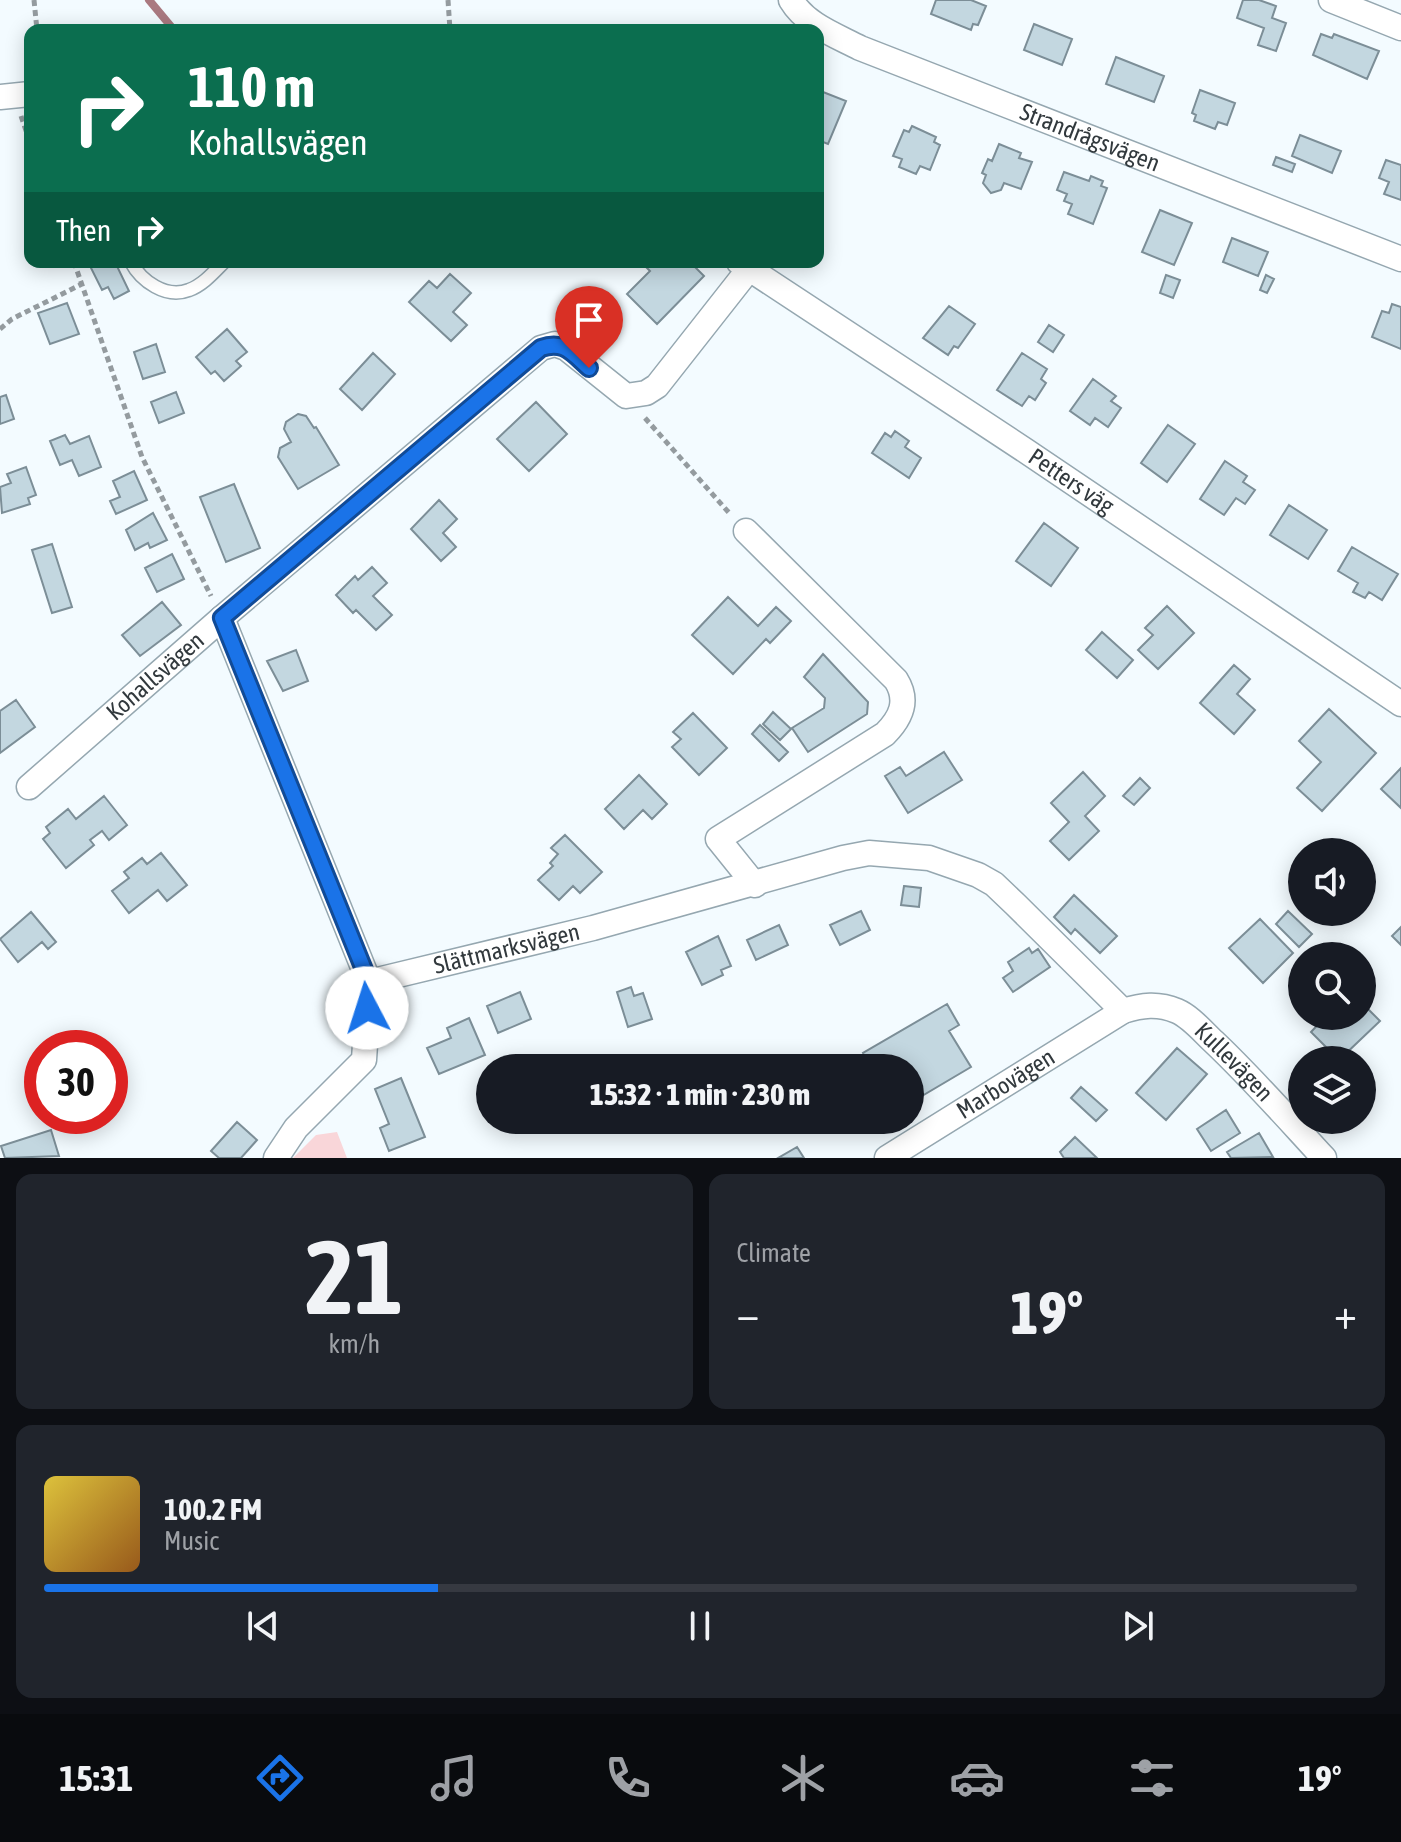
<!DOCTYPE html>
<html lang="en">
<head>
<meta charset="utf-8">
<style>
  body { margin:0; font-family:"Asap Condensed",sans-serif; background:#20242c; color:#f1f3f6; height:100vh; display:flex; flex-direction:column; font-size:30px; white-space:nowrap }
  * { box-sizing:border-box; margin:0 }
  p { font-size:26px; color:#9ea1a6 }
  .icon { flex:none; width:44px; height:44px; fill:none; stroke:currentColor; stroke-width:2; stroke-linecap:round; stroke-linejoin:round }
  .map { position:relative; height:1158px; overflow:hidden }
  .details { display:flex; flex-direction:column; gap:16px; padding:16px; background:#0d0f14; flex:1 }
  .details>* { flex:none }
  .hud { position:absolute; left:24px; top:24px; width:800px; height:244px; border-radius:16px; box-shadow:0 4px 20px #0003; background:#0b6e4f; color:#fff; overflow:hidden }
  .fabs { position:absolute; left:1288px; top:838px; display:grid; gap:16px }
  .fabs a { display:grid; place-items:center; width:88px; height:88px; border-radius:50%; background:#171b24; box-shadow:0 4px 20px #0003; font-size:40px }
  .speed { position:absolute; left:24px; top:1030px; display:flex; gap:16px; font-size:40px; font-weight:700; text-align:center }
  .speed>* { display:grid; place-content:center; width:104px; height:104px; border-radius:50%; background:#171b24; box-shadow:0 4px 20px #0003; line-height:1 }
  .speed .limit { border:12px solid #d22; background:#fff; color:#111 }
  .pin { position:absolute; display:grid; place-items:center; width:68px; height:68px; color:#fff; margin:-82px -34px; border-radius:50% 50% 50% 0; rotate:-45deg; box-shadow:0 0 8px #0007 }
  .pin .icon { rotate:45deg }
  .me { position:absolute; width:88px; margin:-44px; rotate:355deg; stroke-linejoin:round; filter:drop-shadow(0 0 6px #0008) }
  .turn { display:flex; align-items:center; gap:28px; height:168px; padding:0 32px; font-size:36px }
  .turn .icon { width:104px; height:104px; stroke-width:2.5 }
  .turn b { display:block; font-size:56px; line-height:68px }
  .then { display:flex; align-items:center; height:76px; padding:0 32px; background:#0003; gap:16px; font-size:30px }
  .big { font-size:60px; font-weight:800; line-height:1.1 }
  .details .tile { flex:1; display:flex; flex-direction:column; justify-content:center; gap:12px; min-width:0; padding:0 28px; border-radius:16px; background:#20242c }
  .details .dial { align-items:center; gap:0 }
  .dial b { font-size:104px; line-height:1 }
  .song { display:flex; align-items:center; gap:24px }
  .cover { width:96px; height:96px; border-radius:12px; background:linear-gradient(135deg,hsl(50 70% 55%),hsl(30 70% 35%)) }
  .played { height:8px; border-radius:4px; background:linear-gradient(90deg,#1a73e8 30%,#363941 30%) }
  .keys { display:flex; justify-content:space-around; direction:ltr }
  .heat { display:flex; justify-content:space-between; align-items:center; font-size:44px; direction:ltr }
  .details .tiles { flex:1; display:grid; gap:16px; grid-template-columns:1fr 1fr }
  .tile:last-child { grid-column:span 2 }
  .trip { position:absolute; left:476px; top:1054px; width:448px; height:80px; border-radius:40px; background:#171b24; box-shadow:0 4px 20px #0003; font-weight:800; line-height:80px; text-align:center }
  .menu { display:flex; height:128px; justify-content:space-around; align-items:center; background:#090b0e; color:#9ea1a6 }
  .menu .icon { width:56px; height:56px }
  .menu .active { color:#1a73e8 }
  .menu b { font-size:36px; color:#f1f3f6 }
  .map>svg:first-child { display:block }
  .green { fill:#f9d6d9 }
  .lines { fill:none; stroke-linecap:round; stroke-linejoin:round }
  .stream { stroke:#aa7980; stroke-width:8 }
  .building { fill:#c3d7e0; stroke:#7c8e97; stroke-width:2 }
  .lane-casing { stroke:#95a7b0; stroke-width:15 }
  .street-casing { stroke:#95a7b0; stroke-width:27 }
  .path { stroke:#949b9f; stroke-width:5; stroke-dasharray:6 4; stroke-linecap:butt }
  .lane { stroke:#fff; stroke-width:12 }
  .street { stroke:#fff; stroke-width:24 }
  .route-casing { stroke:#114b97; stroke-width:20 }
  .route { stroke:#1a73e8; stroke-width:14 }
  .labels { text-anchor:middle; stroke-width:7; stroke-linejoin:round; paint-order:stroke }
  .street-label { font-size:24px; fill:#32393d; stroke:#fff }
</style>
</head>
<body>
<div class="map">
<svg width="1401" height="1158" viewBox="0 0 1401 1158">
  <rect width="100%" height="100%" fill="#f3fbff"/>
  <path class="green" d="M337,1132L347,1158H293L316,1135Z"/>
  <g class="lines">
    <path class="stream" d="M149,0L174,30"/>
  </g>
  <path class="building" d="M936,0H971L986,6L978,25L973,24L971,30L931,14Z
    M1243,0H1259L1276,6L1272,18L1286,23L1276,51L1258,45L1264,28L1237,18Z
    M1034,24L1072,39L1062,65L1024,50Z
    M1321,34L1332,38L1334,34L1379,51L1367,79L1313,55Z
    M1116,57L1164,76L1154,102L1106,84Z
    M1200,90L1235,103L1227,125L1218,122L1215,129L1194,121L1196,115L1192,113Z
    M823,92L846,101L828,144L818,140V103Z
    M912,126L936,137L934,142L940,145L930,170L920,166L916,174L899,167L902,159L893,156L904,130L909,132Z
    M1300,135L1341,151L1332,173L1292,156Z
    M999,144L1021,153L1019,158L1032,162L1021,189L1004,183L1001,190L991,193L983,183L986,175L982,173L988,159L992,161Z
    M1276,157L1295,164L1292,172L1273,165Z
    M1386,160L1401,165V200L1384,194L1389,182L1379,178Z
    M1064,172L1089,181L1091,176L1103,181L1101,186L1107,188L1093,224L1068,214L1072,204L1064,201L1067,194L1057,190Z
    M1160,210L1192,223L1174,265L1142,252Z
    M1232,238L1268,252L1258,276L1223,262Z
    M93,262H115L129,291L114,299L108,287L102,290L89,264Z
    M641,262H690L704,276L657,324L627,294L650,271Z
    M450,274L471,293L453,312L467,325L451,341L409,302L429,281L437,288Z
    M1166,275L1180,280L1173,298L1160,293Z
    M1266,275L1274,279L1267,293L1260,290Z
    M67,303L79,334L50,344L38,313Z
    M1392,304L1401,307V349L1372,337L1382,311L1389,313Z
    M949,306L975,324L958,348L954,346L948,355L923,338Z
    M1049,325L1064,335L1053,352L1038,342Z
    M227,329L247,352L236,361L241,366L224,381L215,371L211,374L196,357Z
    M156,344L165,372L143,379L134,352Z
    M373,353L395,374L362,410L340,389Z
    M1022,353L1047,369L1041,379L1046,383L1035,400L1029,396L1022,406L997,390Z
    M1093,379L1116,396L1111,401L1121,408L1108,427L1095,418L1090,425L1070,411Z
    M176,392L184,413L159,423L151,402Z
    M6,395L14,419L0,424V397Z
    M536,402L567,434L529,471L497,439Z
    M298,414L306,416L314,428L316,427L339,465L298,489L278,457L280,448L291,442L284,429L286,422Z
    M1168,425L1195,444L1167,482L1141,463Z
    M895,431L909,441L905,447L921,458L909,478L872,453L885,433L891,437Z
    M65,435L70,444L89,436L101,467L79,476L72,460L60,465L50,441Z
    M1225,461L1247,476L1243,482L1255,490L1245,504L1236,498L1224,515L1200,499Z
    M26,467L36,495L28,498L30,504L2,513L0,487L11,483L7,474Z
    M134,471L147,500L116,514L110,501L120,497L113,481Z
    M234,484L260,548L226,562L200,497Z
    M439,500L457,519L443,533L456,547L441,561L411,529Z
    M1289,505L1327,530L1308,559L1270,535Z
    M153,513L167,540L150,548L148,543L135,550L126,530Z
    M1044,523L1078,548L1051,586L1016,561Z
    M52,544L72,607L52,613L32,550Z
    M1352,547L1398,574L1382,600L1369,592L1365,598L1353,592L1358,583L1338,571Z
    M172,554L184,579L157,592L145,568Z
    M372,567L387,583L373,596L392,615L376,630L356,610L353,613L336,595L355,576L358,580Z
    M728,597L758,626L776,607L791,621L770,643L766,639L733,674L692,635Z
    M162,602L181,625L140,656L122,635Z
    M1167,606L1194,633L1158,669L1138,650L1153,635L1145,628Z
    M1102,632L1133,660L1117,678L1086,650Z
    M296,650L308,681L283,691L267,661Z
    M823,654L868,702L867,714L808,752L792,728L824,708L825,698L804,677Z
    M1234,665L1250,679L1237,694L1255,710L1234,734L1200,703Z
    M16,700L35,727L0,753V711Z
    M1329,709L1376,753L1322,811L1297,788L1321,762L1299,741Z
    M773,712L791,729L780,740L763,724Z
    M693,713L727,748L699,775L672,747L681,739L673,732Z
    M760,725L788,752L779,761L752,734Z
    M944,752L962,780L908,813L885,776L900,767L906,776Z
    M1401,768V808L1381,789Z
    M1083,772L1105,796L1085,816L1099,831L1069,860L1050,841L1069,822L1051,803Z
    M639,775L667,804L652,819L643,810L624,829L605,809Z
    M1140,778L1150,788L1134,805L1123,796Z
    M104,796L127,825L109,840L102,831L90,840L94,845L66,868L43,839L50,833L46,827L68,809L76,819Z
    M565,835L602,872L580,893L573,886L559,900L538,880L553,866L550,863L558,854L551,848Z
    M161,853L187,885L167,901L158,890L129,913L112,891L129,878L124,872L142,858L147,864Z
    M904,886L921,888L919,907L901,905Z
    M1074,895L1117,936L1100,953L1075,929L1071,934L1054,917Z
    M861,911L870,930L840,945L830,925Z
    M1288,911L1312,934L1299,947L1276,924Z
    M31,912L56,942L48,949L42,942L18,962L0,939Z
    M1260,919L1293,953L1263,983L1229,948Z
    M779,925L788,945L756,960L747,940Z
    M1401,927V945L1392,936Z
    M718,936L731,966L721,970L723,975L702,985L686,952Z
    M1029,948L1032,953L1038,949L1050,967L1013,992L1003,978L1013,971L1008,962Z
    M631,987L634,996L643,993L652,1019L628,1027L617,992Z
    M520,992L531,1019L498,1033L487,1006Z
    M1362,1003L1380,1021L1339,1060L1311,1032L1326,1016H1362Z
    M947,1004L959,1025L949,1031L971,1067L910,1103V1068H871L863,1053Z
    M469,1018L485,1055L439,1074L427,1048L451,1038L447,1028Z
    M1177,1048L1207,1074L1166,1120L1136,1093Z
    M401,1078L425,1137L389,1151L380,1128L389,1124L375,1089Z
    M1081,1087L1107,1110L1096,1121L1071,1098Z
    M1226,1110L1240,1133L1211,1151L1197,1129Z
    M237,1122L257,1140L241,1158H219L211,1151Z
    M51,1130L59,1156L5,1158L1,1146Z
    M1259,1133L1273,1157L1231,1158L1227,1152Z
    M1075,1137L1097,1158H1064L1060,1152Z
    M797,1147L804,1158H778Z"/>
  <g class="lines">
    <defs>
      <path id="lane" d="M131,262C141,281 166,299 189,290C203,285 214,272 224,262"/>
      <g id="street">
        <path id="s1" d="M791,0C806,25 835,35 860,48L1401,259"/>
        <path d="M1331,0L1401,28"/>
        <path d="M0,97L30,94"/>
        <path id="s2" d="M739,262L1026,451L1401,704"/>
        <path d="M746,531L896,680C909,701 901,718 885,734L718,839L755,885"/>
        <path d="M222,618L369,982"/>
        <path id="s3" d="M29,787L222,618L541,348L555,344L566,348L626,396L646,393L657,386L749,269"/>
        <path id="s4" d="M276,1158L296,1128L364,1060L369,982L593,928L843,858L869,853L929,858L978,875L994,884L1015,904L1123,1011"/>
        <path id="s5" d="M887,1158L1123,1011C1142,1005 1158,1003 1177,1011C1191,1017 1203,1032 1214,1042C1253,1079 1288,1119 1324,1158"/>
      </g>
    </defs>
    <use href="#lane" class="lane-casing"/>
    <use href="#street" class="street-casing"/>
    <path class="path" d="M34,0L37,30
      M448,0L450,30
      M21,116L30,142
      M74,262L142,457L211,596
      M0,329L12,319L82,284
      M645,418L731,515"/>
    <use href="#lane" class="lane"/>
    <use href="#street" class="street"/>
  </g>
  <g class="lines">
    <defs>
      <path id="route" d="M367,1008L369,982L222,618L541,348C564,340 572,353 589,368"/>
    </defs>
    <use href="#route" class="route-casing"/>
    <use href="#route" class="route"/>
  </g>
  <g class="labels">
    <g class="street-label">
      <text dy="8" stroke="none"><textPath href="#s1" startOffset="332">Strandrågsvägen</textPath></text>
      <text dy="8" stroke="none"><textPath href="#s2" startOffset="398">Petters väg</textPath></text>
      <text dy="8" stroke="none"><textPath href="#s3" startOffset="168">Kohallsvägen</textPath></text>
      <text dy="8" stroke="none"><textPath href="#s4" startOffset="352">Slättmarksvägen</textPath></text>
      <text dy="8" stroke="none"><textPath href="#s5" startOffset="410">Kullevägen</textPath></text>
      <text dy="8" stroke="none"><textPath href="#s5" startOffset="140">Marbovägen</textPath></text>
    </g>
  </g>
</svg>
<div class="fabs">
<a><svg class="icon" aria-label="sound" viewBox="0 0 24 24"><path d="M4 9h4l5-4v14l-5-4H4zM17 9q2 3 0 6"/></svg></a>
<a><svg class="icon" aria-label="search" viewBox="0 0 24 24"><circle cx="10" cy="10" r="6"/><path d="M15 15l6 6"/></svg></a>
<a><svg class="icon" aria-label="layers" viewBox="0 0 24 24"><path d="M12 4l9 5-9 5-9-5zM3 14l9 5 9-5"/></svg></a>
</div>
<div class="speed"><div class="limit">30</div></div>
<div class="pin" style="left:589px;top:368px;background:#d93025"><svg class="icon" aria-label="arrive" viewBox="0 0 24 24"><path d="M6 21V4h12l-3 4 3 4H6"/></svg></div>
<svg class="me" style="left:367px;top:1008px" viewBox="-20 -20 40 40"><circle r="19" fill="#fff"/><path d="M0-13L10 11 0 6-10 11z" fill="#1a73e8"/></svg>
<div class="trip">15:32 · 1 min · 230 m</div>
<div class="hud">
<div class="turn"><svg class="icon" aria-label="right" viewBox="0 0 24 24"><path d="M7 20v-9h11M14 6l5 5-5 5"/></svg><div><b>110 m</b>Kohallsvägen</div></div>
<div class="then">Then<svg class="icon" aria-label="right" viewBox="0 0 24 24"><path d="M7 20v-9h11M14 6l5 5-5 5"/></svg></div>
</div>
</div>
<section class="details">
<div class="tiles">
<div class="tile dial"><b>21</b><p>km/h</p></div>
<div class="tile"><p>Climate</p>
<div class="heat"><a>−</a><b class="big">19°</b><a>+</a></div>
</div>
<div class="tile">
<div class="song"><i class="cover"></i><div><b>100.2 FM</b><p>Music</p></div></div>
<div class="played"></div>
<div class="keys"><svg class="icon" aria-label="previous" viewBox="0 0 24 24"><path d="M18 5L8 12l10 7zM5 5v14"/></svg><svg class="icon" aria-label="pause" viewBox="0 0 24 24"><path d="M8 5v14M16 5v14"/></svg><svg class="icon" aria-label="next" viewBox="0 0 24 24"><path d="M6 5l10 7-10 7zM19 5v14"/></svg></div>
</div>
</div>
</section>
<nav class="menu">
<b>15:31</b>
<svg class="icon active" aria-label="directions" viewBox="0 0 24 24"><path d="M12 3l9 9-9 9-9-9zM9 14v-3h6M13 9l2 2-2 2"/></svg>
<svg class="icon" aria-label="music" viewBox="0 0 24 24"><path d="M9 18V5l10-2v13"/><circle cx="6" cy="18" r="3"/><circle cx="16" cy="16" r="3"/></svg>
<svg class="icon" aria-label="phone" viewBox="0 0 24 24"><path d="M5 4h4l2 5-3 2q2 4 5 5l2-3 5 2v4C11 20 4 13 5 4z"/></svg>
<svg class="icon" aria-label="climate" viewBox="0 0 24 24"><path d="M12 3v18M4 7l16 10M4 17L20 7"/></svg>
<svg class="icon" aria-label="car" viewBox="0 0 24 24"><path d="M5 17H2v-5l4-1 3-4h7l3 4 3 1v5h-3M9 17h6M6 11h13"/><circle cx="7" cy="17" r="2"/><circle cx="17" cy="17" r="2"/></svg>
<svg class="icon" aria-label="filters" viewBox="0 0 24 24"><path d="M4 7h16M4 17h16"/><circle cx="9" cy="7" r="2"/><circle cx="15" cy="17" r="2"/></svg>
<b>19°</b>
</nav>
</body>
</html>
